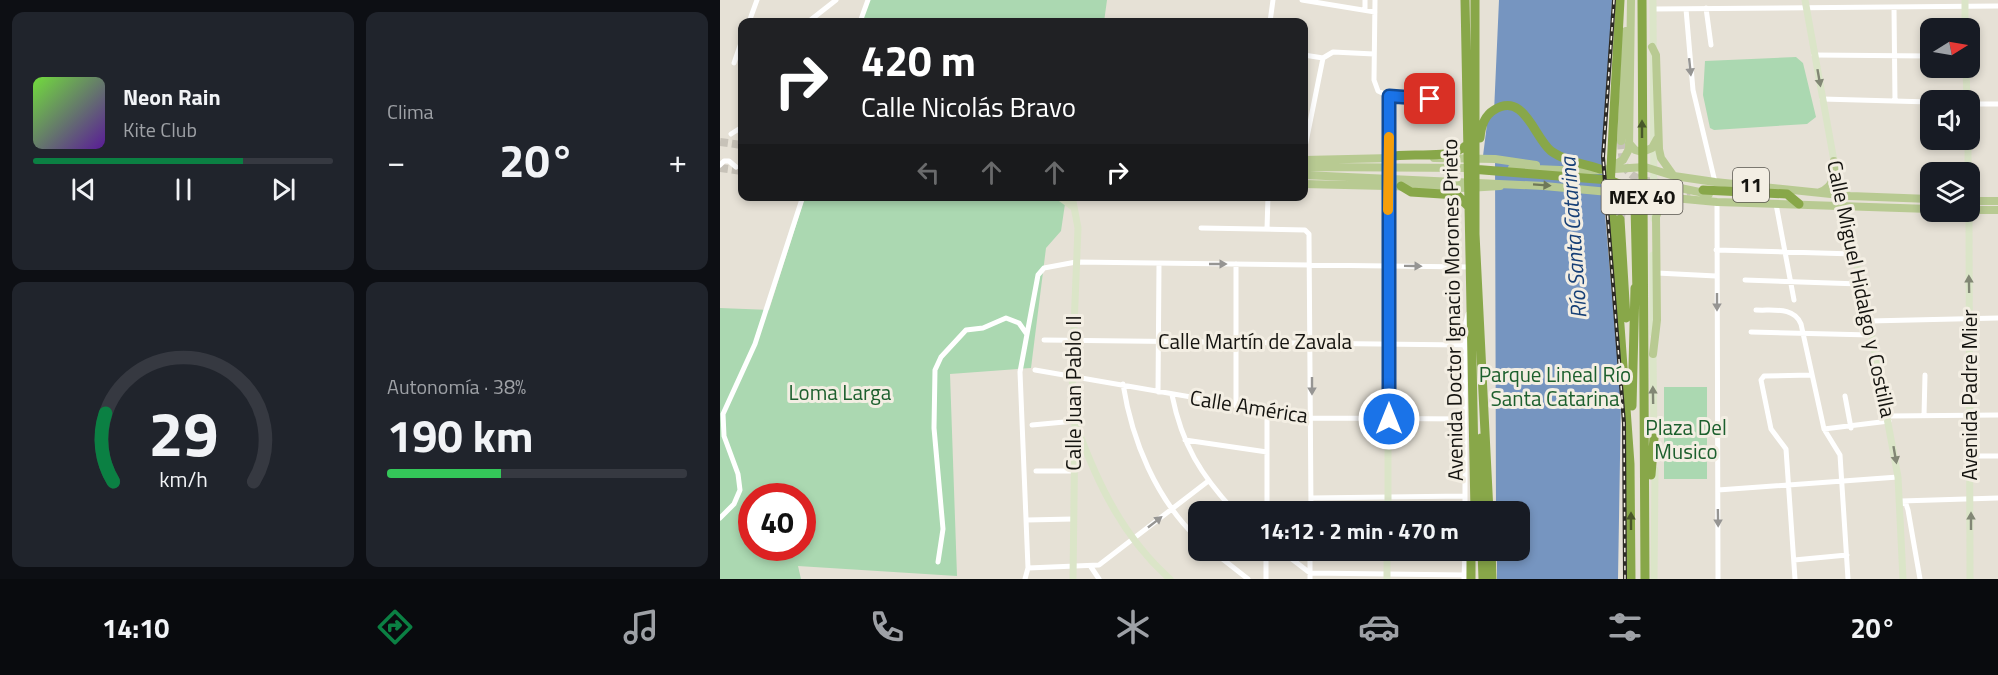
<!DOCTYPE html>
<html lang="es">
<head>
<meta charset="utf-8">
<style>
  body { margin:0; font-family:"Titillium Web",sans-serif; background:#20242c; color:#f1f3f6; height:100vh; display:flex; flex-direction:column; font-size:22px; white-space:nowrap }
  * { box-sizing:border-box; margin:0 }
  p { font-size:20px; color:#9ea1a6 }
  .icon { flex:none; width:33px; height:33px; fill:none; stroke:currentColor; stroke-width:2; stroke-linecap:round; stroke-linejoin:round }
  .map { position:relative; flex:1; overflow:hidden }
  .sheet { display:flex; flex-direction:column; gap:12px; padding:12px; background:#0d0f14; width:720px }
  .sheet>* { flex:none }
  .banner { position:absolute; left:18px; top:18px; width:570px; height:183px; border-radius:12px; box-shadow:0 3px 9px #0003; background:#202124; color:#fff; overflow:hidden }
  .needle { width:39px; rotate:79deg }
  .tools { position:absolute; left:1200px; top:18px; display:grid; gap:12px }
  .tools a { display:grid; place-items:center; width:60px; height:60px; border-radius:12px; background:#171b24; box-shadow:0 3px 9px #0003; font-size:30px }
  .speed { position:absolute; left:18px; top:483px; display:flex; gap:12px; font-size:30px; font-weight:700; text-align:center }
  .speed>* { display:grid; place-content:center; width:78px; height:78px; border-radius:50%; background:#171b24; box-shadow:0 3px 9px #0003; line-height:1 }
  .speed .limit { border:9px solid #d22; background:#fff; color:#111 }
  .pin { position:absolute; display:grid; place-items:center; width:51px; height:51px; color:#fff; margin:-26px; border-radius:12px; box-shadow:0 3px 9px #0006 }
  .me { position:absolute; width:66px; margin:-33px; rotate:0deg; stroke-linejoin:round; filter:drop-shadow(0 0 4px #0008) }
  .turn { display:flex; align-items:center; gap:21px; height:126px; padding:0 24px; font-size:27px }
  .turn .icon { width:78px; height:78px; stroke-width:2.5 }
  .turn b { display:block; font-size:42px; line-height:51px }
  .lanes { display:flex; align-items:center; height:57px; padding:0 24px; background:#0003; justify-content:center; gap:30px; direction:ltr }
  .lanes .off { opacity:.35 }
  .big { font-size:45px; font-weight:700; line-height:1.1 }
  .sheet .tile { flex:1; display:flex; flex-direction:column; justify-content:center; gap:9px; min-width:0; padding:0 21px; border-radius:12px; background:#20242c }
  .sheet .dial { align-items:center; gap:0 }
  .dial svg { height:156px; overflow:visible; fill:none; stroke:#363941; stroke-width:7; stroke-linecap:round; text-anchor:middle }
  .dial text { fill:#f1f3f6; stroke:none }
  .song { display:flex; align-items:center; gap:18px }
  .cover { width:72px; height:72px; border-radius:9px; background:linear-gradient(135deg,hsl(100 70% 55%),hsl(270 70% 35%)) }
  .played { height:6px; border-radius:3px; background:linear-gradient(90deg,#0b8043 70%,#363941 70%) }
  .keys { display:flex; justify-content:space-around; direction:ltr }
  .heat { display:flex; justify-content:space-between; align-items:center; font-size:33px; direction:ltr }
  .charge { height:9px; border-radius:4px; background:linear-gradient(90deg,#34c759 38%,#363941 0) }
  .sheet .tiles { flex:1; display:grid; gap:12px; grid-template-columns:repeat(2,1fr) }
  .trip { position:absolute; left:468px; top:501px; width:342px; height:60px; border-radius:12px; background:#171b24; box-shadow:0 3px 9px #0003; font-weight:700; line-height:60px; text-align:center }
  .tab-bar { display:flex; height:96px; justify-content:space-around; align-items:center; background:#090b0e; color:#9ea1a6 }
  .tab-bar .icon { width:42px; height:42px }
  .tab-bar .current { color:#0b8043 }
  .tab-bar b { font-size:27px; color:#f1f3f6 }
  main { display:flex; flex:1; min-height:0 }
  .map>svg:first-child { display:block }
  .green { fill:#abd8b1; fill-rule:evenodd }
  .water { fill:#7695c0 }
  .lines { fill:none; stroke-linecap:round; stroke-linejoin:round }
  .primary-tunnel { stroke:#c7c2b8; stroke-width:8; stroke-dasharray:8 4; stroke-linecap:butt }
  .highway-tunnel { stroke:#c7c2b8; stroke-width:9; stroke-dasharray:9 4.5; stroke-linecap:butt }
  .street { stroke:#fff; stroke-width:5 }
  .secondary { stroke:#dbe5c8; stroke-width:7 }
  .primary { stroke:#b8ca92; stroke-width:8 }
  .highway { stroke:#88a749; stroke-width:9 }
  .rail-casing { stroke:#2c2a25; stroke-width:4 }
  .rail { stroke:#f3eee3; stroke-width:1.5; stroke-dasharray:4.5; stroke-linecap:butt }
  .oneway { fill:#969593 }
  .oneway2 { fill:#828775 }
  .oneway3 { fill:#49562a }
  .oneway4 { fill:#6f7858 }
  .route-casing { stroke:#114b97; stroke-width:15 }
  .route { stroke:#1a73e8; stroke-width:10 }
  .slow { stroke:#f59e0b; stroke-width:10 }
  .labels { text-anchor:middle; stroke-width:6; stroke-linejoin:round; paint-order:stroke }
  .shield { fill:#f3eee3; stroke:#58554f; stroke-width:1.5 }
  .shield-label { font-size:20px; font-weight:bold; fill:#151410 }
  .street-label { font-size:21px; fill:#151410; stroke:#f3eee3 }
  .park-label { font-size:21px; fill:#1c5f2d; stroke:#f3eee3 }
  .water-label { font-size:22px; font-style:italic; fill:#163f76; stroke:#f3eee3 }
</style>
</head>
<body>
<main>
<section class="sheet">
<div class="tiles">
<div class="tile">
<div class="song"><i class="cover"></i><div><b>Neon Rain</b><p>Kite Club</p></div></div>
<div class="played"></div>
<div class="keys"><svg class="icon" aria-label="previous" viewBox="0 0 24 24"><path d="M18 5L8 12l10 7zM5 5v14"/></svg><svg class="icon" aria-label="pause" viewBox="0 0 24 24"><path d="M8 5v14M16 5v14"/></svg><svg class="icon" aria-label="next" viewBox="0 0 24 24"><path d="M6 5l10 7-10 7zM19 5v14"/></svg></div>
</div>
<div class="tile"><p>Clima</p>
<div class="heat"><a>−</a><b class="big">20°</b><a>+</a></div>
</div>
<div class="tile dial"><svg viewBox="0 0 100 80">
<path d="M14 69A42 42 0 1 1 86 69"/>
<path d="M14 69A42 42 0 0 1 10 34" stroke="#0b8043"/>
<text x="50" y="56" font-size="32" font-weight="700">29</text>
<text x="50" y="72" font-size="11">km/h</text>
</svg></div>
<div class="tile"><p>Autonomía · 38%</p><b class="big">190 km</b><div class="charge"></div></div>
</div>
</section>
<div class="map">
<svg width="1278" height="579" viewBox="0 0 1278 579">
  <rect width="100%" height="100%" fill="#e6e1d6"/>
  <path class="green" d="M148,0H387L384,22H141Z
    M1076,57L1083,63L1096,117L1087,124L994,130L990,128L983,95L985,61Z
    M85,197H346L341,231L326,248L311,368L230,374L237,576L78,566L81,579H0V308L49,310ZM32,496H82V548H32Z
    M944,387H987V479H944Z"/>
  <path class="water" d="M779,0H892L882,180L901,398L898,579H777V551L800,550V512L776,511L775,156H763L768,116L774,112Z"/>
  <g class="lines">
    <path class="primary-tunnel" d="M901,141C902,172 908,179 939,183
      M0,142L22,145
      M0,168L22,171"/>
    <path class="highway-tunnel" d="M900,219L903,204L915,197L970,191"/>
    <path class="street" d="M582,0L655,12
      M655,0L654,80L658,91L669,96L730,100
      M986,8L991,45
      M1174,8L1175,101
      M933,9L1278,6
      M966,9L973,90L995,182
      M645,10V0
      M29,22L37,0
      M88,22L116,0
      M140,22L148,0
      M550,22L553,0
      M584,55L603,58
      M1094,55L1210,56
      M14,63L22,40
      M1102,99L1210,102
      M1250,104H1278
      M11,134L22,127
      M584,152L603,58L613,52L654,54
      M668,157L669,96
      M0,165L4,161H9L16,167
      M997,202L998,579
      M1056,204L1074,300
      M481,228L585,230L589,234L591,512
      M547,229L548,196
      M996,250L1134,254
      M516,264V406
      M937,273L996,276
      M1025,280L1140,284
      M1036,310C1052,311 1074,306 1081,324L1104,429L1120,455L1128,579
      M1149,321L1278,318
      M1031,332L1151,335
      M324,340L745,345
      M315,370L592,418L745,419
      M403,384C412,441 436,499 478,539
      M438,392L439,264
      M452,395C462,445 481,475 515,512
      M1125,396L1131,428
      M1168,416L1278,415
      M1204,416L1205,375
      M312,425L355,421
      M1104,429L1169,421
      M465,440L547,452
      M1250,456H1278
      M316,471H353
      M998,490L1178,477
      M591,498L745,496
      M1181,501L1278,498
      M1181,503L1186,504L1188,510L1200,579
      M547,512V411
      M745,512V326L748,314
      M0,518L14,504L20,490L18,474L4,436L3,414L35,344L83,196
      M307,520L353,519
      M491,550L528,579
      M560,550L590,573L744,575
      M1074,560L1127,555
      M218,562L223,529L214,428L215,370L221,357L246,330L263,328L286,318L299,323L306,333
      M371,567L379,579
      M308,568L379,565L487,482
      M305,579L308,568L300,372L318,275L324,268L356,262L749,267
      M546,579V550
      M590,579V550
      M744,579L745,550
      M1075,579L1066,449L1051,429L1041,380L1044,376L1091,375"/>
    <path class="secondary" d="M933,0L934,219
      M1085,0L1114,161L1149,321L1178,477L1183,579
      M1245,0V28
      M1246,68L1247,100
      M1248,140V172
      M303,196H327
      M338,196L353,207
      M352,196L358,228L352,376L355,421L353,579
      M1249,212L1250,579
      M933,333V255
      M933,350L934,441
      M357,427C378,485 404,538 450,579
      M668,512V157
      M667,579V550
      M934,579L935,470"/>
    <path class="primary" d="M932,47L936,55L939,149L941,158L953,175
      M901,141L906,31
      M909,143L915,150L922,152L932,148L937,139
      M714,158L775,159L816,165
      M584,160L672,158
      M584,167L753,168
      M890,167L903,160L909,149L911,0
      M792,168L864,171L925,167L954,176L995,182L1130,196L1210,199
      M584,175L824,186L997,202L1210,209
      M584,184L748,188L780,186
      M941,184L989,194
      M1100,192C1114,187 1115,174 1114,161
      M465,196H521
      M277,197L284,196
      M1250,201H1278
      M1250,210H1278
      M933,354L937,320L936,217L940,206L950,198"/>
    <path class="highway" d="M745,0L755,512
      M755,0V234L769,512
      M900,0L890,187L910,464L911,579
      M922,0L925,579
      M760,138C761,126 764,116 774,110C804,91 814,137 831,151C845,161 864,164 880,169
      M668,157C693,151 729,162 748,144
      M751,169L889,180L904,186L915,205L917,293
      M681,186L691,192L737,195L748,206
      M983,190L1067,194L1079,204
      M900,219L906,318
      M912,406L915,288
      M761,438V512
      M931,475L934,438
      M762,550L763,579
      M771,550L772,579
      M751,579V550"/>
    <defs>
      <path id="rail" d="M894,0L883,157L904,423L905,579"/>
    </defs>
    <use href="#rail" class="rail-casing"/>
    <use href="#rail" class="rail"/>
  </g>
  <defs><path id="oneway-solid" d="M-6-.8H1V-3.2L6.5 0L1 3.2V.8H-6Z" transform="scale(1.5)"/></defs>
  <g class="oneway">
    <use href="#oneway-solid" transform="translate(970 67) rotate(84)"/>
    <use href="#oneway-solid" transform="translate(498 264)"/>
    <use href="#oneway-solid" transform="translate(693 266) rotate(1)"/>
    <use href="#oneway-solid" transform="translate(997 302) rotate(90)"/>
    <use href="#oneway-solid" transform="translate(592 386) rotate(90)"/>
    <use href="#oneway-solid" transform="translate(998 518) rotate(89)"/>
    <use href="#oneway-solid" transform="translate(435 522) rotate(-38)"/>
  </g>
  <g class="oneway2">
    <use href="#oneway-solid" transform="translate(1099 78) rotate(80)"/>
    <use href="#oneway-solid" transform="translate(1249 284) rotate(-91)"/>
    <use href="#oneway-solid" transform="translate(933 395) rotate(-91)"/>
    <use href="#oneway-solid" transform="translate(1175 455) rotate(80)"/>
    <use href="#oneway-solid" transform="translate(1251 521) rotate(-90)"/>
  </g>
  <g class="oneway3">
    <use href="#oneway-solid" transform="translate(922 129) rotate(-90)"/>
    <use href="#oneway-solid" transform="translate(911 521) rotate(-90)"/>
  </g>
  <use class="oneway4" href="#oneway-solid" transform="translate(822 185) rotate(4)"/>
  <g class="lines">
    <defs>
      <path id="route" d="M669,419V96L710,99"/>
    </defs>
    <use href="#route" class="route-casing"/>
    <use href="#route" class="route"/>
    <path class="slow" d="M668,210L669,137"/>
  </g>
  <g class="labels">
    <g class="shield">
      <rect x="1013" y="168" width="36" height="34" rx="4.5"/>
      <rect x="881.5" y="180" width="81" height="34" rx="4.5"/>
    </g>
    <g class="shield-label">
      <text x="1031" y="192">11</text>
      <text x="922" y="204">MEX 40</text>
    </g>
    <g class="street-label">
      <text transform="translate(1141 289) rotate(78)" y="7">Calle Miguel Hidalgo y Costilla</text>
      <text transform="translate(733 310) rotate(-91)" y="7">Avenida Doctor Ignacio Morones Prieto</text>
      <text x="535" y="349">Calle Martín de Zavala</text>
      <text transform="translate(354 393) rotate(-90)" y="7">Calle Juan Pablo II</text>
      <text transform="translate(1250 395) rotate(-90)" y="7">Avenida Padre Mier</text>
      <text transform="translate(529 407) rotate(9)" y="7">Calle América</text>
    </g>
    <g class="park-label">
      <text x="835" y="382">Parque Lineal Río<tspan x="835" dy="24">Santa Catarina</tspan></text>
      <text x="120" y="400">Loma Larga</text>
      <text x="966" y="435">Plaza Del<tspan x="966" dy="24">Musico</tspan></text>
    </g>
    <g class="water-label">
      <text transform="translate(853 238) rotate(-94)" y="8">Río Santa Catarina</text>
    </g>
  </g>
</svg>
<div class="tools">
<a><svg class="needle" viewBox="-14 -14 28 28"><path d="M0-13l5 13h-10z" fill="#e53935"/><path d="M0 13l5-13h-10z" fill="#9ea1a6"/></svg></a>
<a><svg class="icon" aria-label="sound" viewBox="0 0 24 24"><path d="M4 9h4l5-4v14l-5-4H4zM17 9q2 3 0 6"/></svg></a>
<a><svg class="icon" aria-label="layers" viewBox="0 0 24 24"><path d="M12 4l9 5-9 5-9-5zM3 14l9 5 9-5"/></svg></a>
</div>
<div class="speed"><div class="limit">40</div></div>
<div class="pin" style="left:710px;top:99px;background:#d93025"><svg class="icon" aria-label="arrive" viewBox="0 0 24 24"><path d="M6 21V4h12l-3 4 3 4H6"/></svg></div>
<svg class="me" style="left:669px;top:419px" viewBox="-20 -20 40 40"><circle r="17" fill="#1a73e8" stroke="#fff" stroke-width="3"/><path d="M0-11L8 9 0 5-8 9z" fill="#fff"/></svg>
<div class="trip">14:12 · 2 min · 470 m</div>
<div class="banner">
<div class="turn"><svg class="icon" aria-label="right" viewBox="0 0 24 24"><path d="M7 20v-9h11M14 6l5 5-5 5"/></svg><div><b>420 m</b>Calle Nicolás Bravo</div></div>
<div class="lanes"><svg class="icon off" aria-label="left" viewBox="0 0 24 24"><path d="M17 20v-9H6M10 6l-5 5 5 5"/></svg><svg class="icon off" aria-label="ahead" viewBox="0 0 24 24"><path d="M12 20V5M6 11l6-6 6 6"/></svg><svg class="icon off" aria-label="ahead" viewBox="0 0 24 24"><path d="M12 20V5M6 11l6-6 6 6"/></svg><svg class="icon" aria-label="right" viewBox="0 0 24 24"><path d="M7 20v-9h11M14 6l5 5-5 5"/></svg></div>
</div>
</div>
</main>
<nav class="tab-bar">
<b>14:10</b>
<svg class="icon current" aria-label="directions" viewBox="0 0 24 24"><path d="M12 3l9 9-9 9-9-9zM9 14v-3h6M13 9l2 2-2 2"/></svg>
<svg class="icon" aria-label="music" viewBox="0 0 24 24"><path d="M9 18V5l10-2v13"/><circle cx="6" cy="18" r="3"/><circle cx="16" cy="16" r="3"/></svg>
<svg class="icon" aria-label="phone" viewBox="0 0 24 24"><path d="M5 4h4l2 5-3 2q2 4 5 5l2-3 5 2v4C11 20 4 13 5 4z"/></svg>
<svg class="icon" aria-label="climate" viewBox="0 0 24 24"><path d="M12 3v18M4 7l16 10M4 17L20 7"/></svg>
<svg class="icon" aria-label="car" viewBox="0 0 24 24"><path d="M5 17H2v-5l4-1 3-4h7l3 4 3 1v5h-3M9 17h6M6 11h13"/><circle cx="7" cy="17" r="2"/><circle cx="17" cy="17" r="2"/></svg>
<svg class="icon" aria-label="filters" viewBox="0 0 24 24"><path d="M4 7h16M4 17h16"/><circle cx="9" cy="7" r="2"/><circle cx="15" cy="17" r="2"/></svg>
<b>20°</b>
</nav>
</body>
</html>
